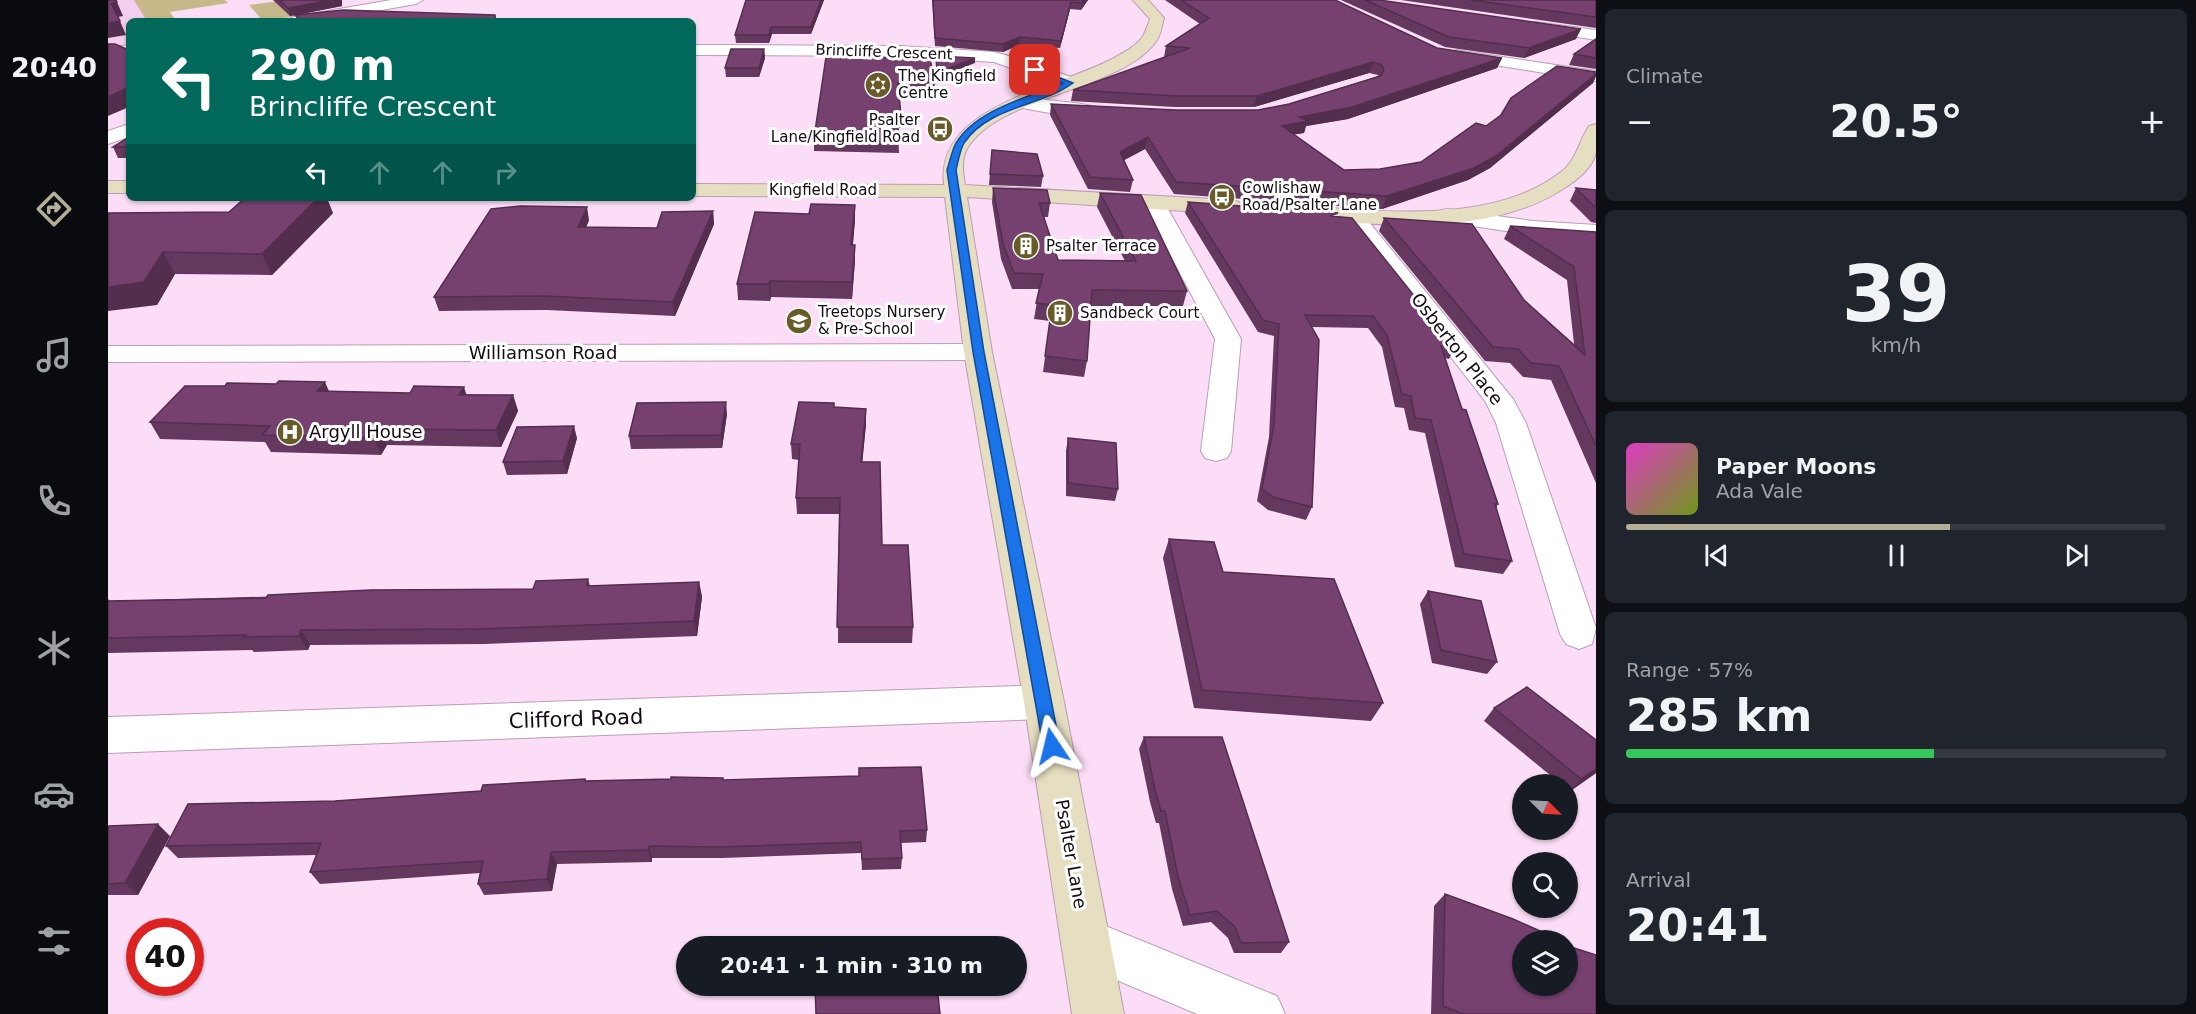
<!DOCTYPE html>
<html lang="en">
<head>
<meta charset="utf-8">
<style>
  body { margin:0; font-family:"DejaVu Sans",sans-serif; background:#20242c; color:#f1f3f6; height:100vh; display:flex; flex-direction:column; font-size:22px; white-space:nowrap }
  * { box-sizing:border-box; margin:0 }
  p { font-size:20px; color:#9ea1a6 }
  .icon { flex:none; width:33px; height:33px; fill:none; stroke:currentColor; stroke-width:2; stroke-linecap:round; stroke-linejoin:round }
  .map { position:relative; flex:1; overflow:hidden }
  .panel { display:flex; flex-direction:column; gap:9px; padding:9px; background:#0d0f14; width:600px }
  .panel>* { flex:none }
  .banner { position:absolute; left:18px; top:18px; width:570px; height:183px; border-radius:9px; box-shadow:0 2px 4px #0004; background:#00695c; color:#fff; overflow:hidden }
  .needle { width:39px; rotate:114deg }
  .tools { position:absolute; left:1404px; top:774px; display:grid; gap:12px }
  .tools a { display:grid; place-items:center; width:66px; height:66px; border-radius:50%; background:#171b24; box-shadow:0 2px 4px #0004; font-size:30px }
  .speed { position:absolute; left:18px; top:918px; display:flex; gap:12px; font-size:30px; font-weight:700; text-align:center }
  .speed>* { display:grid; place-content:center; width:78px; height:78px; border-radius:50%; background:#171b24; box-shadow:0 2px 4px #0004; line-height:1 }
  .speed .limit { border:9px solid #d22; background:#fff; color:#111 }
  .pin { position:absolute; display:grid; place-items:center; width:51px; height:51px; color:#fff; margin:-26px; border-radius:12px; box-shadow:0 3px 9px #0006 }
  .me { position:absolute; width:66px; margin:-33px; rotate:350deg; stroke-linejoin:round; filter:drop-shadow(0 0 4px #0008) }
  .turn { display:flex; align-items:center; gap:21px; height:126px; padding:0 24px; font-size:27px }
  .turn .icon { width:78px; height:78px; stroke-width:2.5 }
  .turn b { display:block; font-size:42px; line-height:51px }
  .lanes { display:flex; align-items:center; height:57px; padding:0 24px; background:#0003; justify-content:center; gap:30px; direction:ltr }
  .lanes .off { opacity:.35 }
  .big { font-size:45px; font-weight:700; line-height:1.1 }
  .panel .widget { flex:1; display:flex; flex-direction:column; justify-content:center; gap:9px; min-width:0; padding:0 21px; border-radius:9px; background:#20242c }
  .panel .dial { align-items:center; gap:0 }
  .dial b { font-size:78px; line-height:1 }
  .song { display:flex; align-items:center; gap:18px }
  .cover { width:72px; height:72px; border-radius:9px; background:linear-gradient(135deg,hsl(310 70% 55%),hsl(80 70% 35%)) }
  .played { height:6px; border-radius:3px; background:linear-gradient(90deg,#b4af99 60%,#363941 60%) }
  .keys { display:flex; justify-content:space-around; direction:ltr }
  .heat { display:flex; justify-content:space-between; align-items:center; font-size:33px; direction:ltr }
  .charge { height:9px; border-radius:4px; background:linear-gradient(90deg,#34c759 57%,#363941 0) }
  .trip { position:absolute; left:568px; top:936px; width:351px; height:60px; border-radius:30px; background:#171b24; box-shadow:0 2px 4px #0004; font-weight:700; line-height:60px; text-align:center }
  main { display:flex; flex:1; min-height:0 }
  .menu { display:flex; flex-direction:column; width:108px; justify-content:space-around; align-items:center; background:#090b0e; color:#9ea1a6 }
  .menu .icon { width:42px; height:42px }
  .menu .on { color:#b4af99 }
  .menu b { font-size:27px; color:#f1f3f6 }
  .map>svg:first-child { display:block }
  .built { fill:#f4ceee }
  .green { fill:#c6b888 }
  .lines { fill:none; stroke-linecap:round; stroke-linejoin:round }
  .street-casing { stroke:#bb9db6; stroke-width:2 }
  .secondary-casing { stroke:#bb9db6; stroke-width:2 }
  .street { fill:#fff; fill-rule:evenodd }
  .secondary { fill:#e6dec1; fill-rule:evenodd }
  .wall { fill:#65385f }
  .shaded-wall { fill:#532e4e }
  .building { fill:#76416f; stroke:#532e4e; stroke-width:1.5 }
  .route { fill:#1a73e8; stroke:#114b97; stroke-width:1.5 }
  .labels { text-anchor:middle; stroke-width:6; stroke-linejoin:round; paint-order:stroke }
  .far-street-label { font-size:15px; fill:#150a13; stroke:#fff }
  .far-poi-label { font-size:15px; fill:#150a13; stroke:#fff; text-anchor:start }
  .street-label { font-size:18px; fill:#150a13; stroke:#fff }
  .poi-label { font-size:18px; fill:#150a13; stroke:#fff; text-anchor:start }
  .near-street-label { font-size:21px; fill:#150a13; stroke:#fff }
</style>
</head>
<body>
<main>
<nav class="menu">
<b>20:40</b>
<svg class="icon on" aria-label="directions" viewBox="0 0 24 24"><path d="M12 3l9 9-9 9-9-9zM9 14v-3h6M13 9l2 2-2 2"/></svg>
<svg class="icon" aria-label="music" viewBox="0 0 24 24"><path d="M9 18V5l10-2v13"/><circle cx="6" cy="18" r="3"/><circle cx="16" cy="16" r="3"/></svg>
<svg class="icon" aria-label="phone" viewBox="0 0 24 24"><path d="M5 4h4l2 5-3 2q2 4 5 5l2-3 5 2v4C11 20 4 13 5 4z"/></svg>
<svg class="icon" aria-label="climate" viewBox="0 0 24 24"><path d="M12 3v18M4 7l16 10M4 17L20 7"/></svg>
<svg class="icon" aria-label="car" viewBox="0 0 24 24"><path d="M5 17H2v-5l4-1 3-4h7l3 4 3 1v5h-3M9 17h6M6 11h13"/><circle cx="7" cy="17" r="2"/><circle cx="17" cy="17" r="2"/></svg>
<svg class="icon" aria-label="filters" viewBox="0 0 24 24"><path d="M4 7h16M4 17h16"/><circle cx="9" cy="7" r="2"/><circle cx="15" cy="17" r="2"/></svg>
</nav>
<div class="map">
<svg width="1488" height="1014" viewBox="0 0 1488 1014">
  <rect width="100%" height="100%" fill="#fcddf7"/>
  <path class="built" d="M0,0H53L68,21H21V44L0,48Z"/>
  <path class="green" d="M26,0H117L120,3L62,12L68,21H39Z
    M179,0L196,15L155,21L141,5Z"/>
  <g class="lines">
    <defs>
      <path id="street" d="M283,0H315L308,4L210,21H178L185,17Z
        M1427,22L1488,30V40L1422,29L1420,26Z
        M21,45V55L0,58V48Z
        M585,45L792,46L886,52L916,60L968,79L971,83L968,87H956L886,62L792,56L585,55Z
        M1348,50L1488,71V81L1342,58L1340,55Z
        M913,97C928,100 990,103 995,110C986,123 922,110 907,106L904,102L907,98Z
        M21,124V137L0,144V131Z
        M1045,196L1053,197L1056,202L1133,339L1123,451L1119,458L1108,461L1097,458L1093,451L1107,339L1034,202L1037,197Z
        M1244,209L1252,211L1405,399L1418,423L1488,628L1484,644L1471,649L1458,644L1452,634L1388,423L1377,401L1233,216L1236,211Z
        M1339,209L1425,221L1488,225V239L1425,235L1331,221L1328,216L1331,211Z
        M870,344L880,346L884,352L880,358L870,360L0,362V346Z
        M936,685L950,690L956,702L950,714L936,719L0,753V717Z
        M978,918L1169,996L1177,1014H1089L961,960L953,943L961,926Z"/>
      <path id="secondary" d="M1025,0H1040L1056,18C1054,25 1053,34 1049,40C1015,91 890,95 859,149C853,160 855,173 857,185L1123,200L1131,202L1134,207L1131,212L1123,214L859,197L884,352L956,702L1016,1014H964L916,702L856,352L837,197L585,196V184L836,185C826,106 949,88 1002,60C1013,54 1028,47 1035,36C1038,31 1040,24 1042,19Z
        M1488,124C1488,133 1488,144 1488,152C1485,168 1468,181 1455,189C1379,238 1272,224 1186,219L1178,217L1175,212L1178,207L1186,205C1268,211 1384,226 1453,172C1468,161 1471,141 1481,126Z
        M0,181H21V193H0Z"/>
    </defs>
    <use href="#street" class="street-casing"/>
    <use href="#secondary" class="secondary-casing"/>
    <use href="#street" class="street"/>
    <use href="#secondary" class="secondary"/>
  </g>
  <path class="wall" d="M165,0H234V6L189,15H387L389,21H190L187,15L182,16Z
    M716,0L703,34H664L661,43H628L627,35Z
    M824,0H980L973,10L962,9L952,48L911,45L895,52L827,46Z
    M1057,0H1227L1329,48L1394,58L1389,68L1240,119L1198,126L1196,133L1186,134L1236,170L1272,169L1313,162L1378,126L1488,72V76L1485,83L1382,168L1360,180L1274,209L1066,194L1037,149L1016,160L1025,180L1022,192L980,189L942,115L943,104L1068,110H1150L1181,104L1270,76V75L1261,73L1146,107H1066L963,101L965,90L1059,57H1056L1058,46L1092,24Z
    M1233,0H1271L1468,39L1416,58L1337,47Z
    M1293,0H1488V28Z
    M1488,39V69L1461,65L1466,54Z
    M656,49L657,58L651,77H618L617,68Z
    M788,61L827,83L826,95L791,94L793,116V128H790L791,153L706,151V138Z
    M21,137V158H10L5,147Z
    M884,150L935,176L933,187L881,185Z
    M885,188L942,203L940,217H936L950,260L1017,261L989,207L992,193L1079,291L1075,306H983L979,361L976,377L935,372L942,321L926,319L931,289H904L893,259L884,202Z
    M1468,188L1488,190V223L1483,222L1462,201Z
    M1080,202L1229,217L1347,347L1341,359L1337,358L1354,409L1390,504L1388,508L1404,561L1395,574L1347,567L1317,433L1301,430L1296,408L1287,407L1274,347L1260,328L1204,327V507L1198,520L1160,510L1149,501L1161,437L1166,336L1150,332L1077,213Z
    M747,205V220L745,245L747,260L744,299L663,297L662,301L630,300L629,284L701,214Z
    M605,211L606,224L567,316L439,310L331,311L326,297L481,220L478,227L549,228Z
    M0,213H225L164,275L67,274L49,305Z
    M1276,218L1416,300L1466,344L1459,280L1396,239L1402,226L1488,232V483L1443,380L1415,377L1402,363L1377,361L1271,231Z
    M221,392L405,395L410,411L393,447L279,445L273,455L163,452L157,442L52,439L42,422Z
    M726,407L758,409V424L754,462L774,545L805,627L804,643H730L731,514H689L688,498L691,460L684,459L683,444Z
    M619,414L614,448L523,449L521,436Z
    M469,438L459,474L399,475L395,462Z
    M960,438L1010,489L1007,501L958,496V451Z
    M1061,539L1115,572L1275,703L1263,721L1086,708L1055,558Z
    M480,579L482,586L591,582L594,597L589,636L376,644L202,645L200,650L146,652L144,650L0,653V599L2,601L425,589Z
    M1320,591L1389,662L1379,674L1324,663L1312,604Z
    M1386,708L1488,773L1461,792L1460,790V784H1453L1376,721Z
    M1036,737L1181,942L1173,953H1126L1120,938L1103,922L1075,926L1064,889L1051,823H1048L1042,802L1031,749Z
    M615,778V780L819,830L818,842L793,843L794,858L793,869L754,870L753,853L614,858H544V862L449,864L444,891L376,895L370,884L372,873L212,884L202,872L209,855L70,858L58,846L227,801L373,791L477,779L478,781Z
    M0,826L62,836L30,895H0Z
    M1337,894L1414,940L1488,1014H1323L1326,906Z"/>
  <path class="shaded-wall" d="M224,0H234V6L182,16L180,8Z
    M713,0H716L703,34V27Z
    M976,0H980L973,10L974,3Z
    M9,2L15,16L10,17L3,3Z
    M963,2L962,9L952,48L953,41Z
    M12,21L18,35L0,38V23Z
    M663,27L664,34L661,43V35Z
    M1473,29L1468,39L1416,58L1421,48Z
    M912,37L911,45L895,52V44Z
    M656,49L657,58L651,77V68Z
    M867,58V63L829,78V73Z
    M1394,58L1389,68L1240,119L1198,126L1196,133L1171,137L1174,126L1191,117Z
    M1265,62L1261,73L1146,107L1149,96Z
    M1488,74V76L1485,83L1382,168L1360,180L1274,209L1279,196Z
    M21,87V107L0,116V97Z
    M1040,137L1037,149L1009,164L1012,152Z
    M210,198H219L225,213L164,275L154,254Z
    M747,205V220L743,260V245Z
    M479,207L481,220L473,240L470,227Z
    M605,211L606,224L567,316L565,302Z
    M747,245V260L744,299V282Z
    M55,252L67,274L49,305L0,311V287Z
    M662,281L663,297L662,301L661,284Z
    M217,382L224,398L209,391Z
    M356,387L361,403L351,395Z
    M405,395L410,411L393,447L388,430Z
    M618,402L619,414L614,448L613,435Z
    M758,409V424L753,477V462Z
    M466,426L469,438L459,474L455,461Z
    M272,429L279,445L273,455L266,438Z
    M591,582L594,597L589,636L586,621Z
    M193,630L202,645L200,650L191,636Z
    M1488,769V773L1461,792L1473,779Z
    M50,824L62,836L30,895L17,883Z
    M541,846L544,858V862L540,850Z
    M443,852L449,864L444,891L439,879Z"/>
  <path class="building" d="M0,0H8L9,2L3,3L12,21L0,23Z
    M171,0H224L180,8Z
    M638,0H713L703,27H663L661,35H627Z
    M825,0H976L974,3L963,2L953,41L912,37L895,44L827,38Z
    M1073,0H1227L1329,48L1394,58L1244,107L1191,117L1200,121L1174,126L1236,170L1272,169L1313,162L1368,123L1378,126L1393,115L1403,98L1449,66L1488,72V74L1388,156L1366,168L1279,196L1068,182L1040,137L1012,152L1025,180L982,177L943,104L1068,110H1150L1181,104L1273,76L1276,70L1274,65L1265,62L1149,96H1069L965,90L1082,48L1058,46L1101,18Z
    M1257,0H1271L1473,29L1421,48L1341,37Z
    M1362,0H1488V17Z
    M235,10L387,15V21H194L187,15Z
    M1488,39V58L1466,54Z
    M0,44H7L21,50V87L0,97Z
    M623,49H656L651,68H617Z
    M820,49L827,83H790L793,116H789L791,140L706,138L718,57L788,58V61Z
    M828,56L867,58L829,73Z
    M21,137V147H5Z
    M884,150L929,154L935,176L882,174Z
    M885,188L939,190L942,203H931L950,260L1028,261L992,193L1033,195L1079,291L984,290L979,361L937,356L944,305L928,303L935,274L906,273L895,244Z
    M1468,188L1488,190V208Z
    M137,198H210L154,254L55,252L36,282L0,287V213L121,212Z
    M1080,202L1230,213L1222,216L1244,218L1347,347L1333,346L1354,409L1358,410L1390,504H1387L1404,561L1356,554L1323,420L1307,418L1303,396L1294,394L1279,335L1265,316L1197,315L1211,340L1204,507L1165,497L1154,489L1166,424L1171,324L1155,320Z
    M703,204L747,205L743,245H747L744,282L662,281L661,284H629L647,212L701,214Z
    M412,206L479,207L470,227L549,228L554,212L605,211L565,302L436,296L326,297L383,209Z
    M1276,218L1364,224L1416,300L1477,355L1466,267L1402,226L1488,232V446L1451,366L1423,363L1410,349L1385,347Z
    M171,381L217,382L209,391L302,393L306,386L356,387L351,395H405L388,430L272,429L266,438L154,435L162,426L42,422L77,386H117L119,383L168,384Z
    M618,402L613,435L521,436L529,403Z
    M691,402L726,403V407L758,409L753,462H772L774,545H800L805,627H729L732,498H688L692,444H683Z
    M466,426L455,461L395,462L409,427Z
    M960,438L1008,443L1010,489L960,483Z
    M1061,539L1106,542L1115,572L1226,579L1275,703L1094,690Z
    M480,579L479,586L591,582L586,621L370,629L193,630L191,636L136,637L138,635L0,638V601L158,598L160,595L263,590L425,589L428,581Z
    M1320,591L1373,601L1389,662L1333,650Z
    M1419,687L1488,740V769L1473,779L1386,708Z
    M1036,737H1114L1181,942L1133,943L1127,927L1109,911L1082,915L1070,877L1057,811H1053L1047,790Z
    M813,767L819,830L792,831L794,858L754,859L753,842L611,847L541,846L540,850L443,852L439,879L370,884L375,861L202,872L213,843L58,846L80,804L227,801L373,791L375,785L477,779V781L563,779V777L615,778V780L751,776V768Z
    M50,824L17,883L0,884V826Z
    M1337,894L1405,919L1448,938V940H1414V986H1460V946L1488,955V1014H1356L1335,1006Z
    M825,938L826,946H775V940Z
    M707,986H829L832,1014H708Z"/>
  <path class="route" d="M927,68L965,83C932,107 881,106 856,143C852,150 850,162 848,170L876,352L952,746L950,751L944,754L938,751L935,746L865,352L839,170C842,161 844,150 848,143C869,109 921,97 955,83L925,71Z"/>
  <defs>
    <symbol id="synagogue-disc" viewBox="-11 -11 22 22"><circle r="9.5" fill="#695b28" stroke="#fff"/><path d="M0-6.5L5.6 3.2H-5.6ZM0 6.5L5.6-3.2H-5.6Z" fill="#fff"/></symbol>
    <symbol id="bus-disc" viewBox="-11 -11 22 22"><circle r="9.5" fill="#695b28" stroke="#fff"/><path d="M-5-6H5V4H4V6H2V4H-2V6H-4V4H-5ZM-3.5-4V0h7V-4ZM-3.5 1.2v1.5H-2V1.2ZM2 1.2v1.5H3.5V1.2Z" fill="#fff"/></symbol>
    <symbol id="building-disc" viewBox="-11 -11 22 22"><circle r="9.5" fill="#695b28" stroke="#fff"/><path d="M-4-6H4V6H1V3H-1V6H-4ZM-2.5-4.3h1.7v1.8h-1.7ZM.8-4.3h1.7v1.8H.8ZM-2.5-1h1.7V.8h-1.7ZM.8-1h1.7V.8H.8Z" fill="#fff"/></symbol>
    <symbol id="school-disc" viewBox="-11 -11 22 22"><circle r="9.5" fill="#695b28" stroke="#fff"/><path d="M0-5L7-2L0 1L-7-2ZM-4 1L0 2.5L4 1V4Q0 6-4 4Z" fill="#fff"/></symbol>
    <symbol id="hospital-disc" viewBox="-11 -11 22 22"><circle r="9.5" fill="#695b28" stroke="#fff"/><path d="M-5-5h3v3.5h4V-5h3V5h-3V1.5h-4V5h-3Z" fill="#fff"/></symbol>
  </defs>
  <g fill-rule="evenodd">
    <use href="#synagogue-disc" x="755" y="70" width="30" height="30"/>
    <use href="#bus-disc" x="817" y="114" width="30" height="30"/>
    <use href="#bus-disc" x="1099" y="182" width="30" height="30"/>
    <use href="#building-disc" x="903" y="231" width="30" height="30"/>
    <use href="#building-disc" x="937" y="298" width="30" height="30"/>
    <use href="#school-disc" x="676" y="306" width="30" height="30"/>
    <use href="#hospital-disc" x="167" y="417" width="30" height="30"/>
  </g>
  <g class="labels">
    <g class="far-street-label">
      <text transform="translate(776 52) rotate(2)" y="5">Brincliffe Crescent</text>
      <text x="715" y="195">Kingfield Road</text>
    </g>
    <g class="far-poi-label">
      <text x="790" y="81">The Kingfield<tspan x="790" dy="17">Centre</tspan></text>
      <text x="812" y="125" text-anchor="end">Psalter<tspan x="812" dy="17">Lane/Kingfield Road</tspan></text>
      <text x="1134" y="193">Cowlishaw<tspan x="1134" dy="17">Road/Psalter Lane</tspan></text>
      <text x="938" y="251">Psalter Terrace</text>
      <text x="710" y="317">Treetops Nursery<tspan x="710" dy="17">&amp; Pre-School</tspan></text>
      <text x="972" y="318">Sandbeck Court</text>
    </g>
    <g class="street-label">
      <text transform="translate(1349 349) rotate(52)" y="6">Osberton Place</text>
      <text x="435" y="359">Williamson Road</text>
      <text transform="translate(963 854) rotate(80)" y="6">Psalter Lane</text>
    </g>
    <g class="poi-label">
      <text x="201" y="438">Argyll House</text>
    </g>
    <g class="near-street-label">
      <text transform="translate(468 719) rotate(-2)" y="7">Clifford Road</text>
    </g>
  </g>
</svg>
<div class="tools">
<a><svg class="needle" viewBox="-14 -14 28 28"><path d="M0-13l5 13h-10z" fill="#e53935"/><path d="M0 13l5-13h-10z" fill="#9ea1a6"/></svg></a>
<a><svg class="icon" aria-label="search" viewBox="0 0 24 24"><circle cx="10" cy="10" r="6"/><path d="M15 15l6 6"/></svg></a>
<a><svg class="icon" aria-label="layers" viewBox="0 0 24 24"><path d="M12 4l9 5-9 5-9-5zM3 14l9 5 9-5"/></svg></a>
</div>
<div class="speed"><div class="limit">40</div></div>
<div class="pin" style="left:927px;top:70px;background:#d93025"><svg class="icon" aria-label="arrive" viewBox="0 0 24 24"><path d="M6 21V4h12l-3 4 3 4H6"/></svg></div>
<svg class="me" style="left:944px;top:746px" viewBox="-20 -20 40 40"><path d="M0-17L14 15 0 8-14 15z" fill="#1a73e8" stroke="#fff" stroke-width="4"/></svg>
<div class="trip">20:41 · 1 min · 310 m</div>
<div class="banner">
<div class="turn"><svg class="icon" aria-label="left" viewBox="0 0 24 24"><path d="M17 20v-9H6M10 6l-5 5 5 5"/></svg><div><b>290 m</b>Brincliffe Crescent</div></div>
<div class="lanes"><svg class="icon" aria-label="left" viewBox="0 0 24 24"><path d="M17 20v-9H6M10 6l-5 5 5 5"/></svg><svg class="icon off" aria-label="ahead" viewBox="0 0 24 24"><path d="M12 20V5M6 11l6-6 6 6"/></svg><svg class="icon off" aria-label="ahead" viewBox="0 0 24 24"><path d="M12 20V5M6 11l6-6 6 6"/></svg><svg class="icon off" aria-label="right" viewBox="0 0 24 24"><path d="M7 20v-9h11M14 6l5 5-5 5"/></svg></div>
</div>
</div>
<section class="panel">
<div class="widget"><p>Climate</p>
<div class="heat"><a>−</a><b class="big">20.5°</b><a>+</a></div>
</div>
<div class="widget dial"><b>39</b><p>km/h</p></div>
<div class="widget">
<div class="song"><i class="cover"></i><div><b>Paper Moons</b><p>Ada Vale</p></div></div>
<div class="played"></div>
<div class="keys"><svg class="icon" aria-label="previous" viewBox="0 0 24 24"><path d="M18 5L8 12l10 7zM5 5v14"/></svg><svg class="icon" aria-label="pause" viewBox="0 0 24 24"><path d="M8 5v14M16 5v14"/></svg><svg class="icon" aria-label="next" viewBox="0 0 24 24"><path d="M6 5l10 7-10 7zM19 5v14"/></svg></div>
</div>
<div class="widget"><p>Range · 57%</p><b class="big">285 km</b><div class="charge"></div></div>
<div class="widget"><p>Arrival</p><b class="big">20:41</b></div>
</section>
</main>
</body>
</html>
